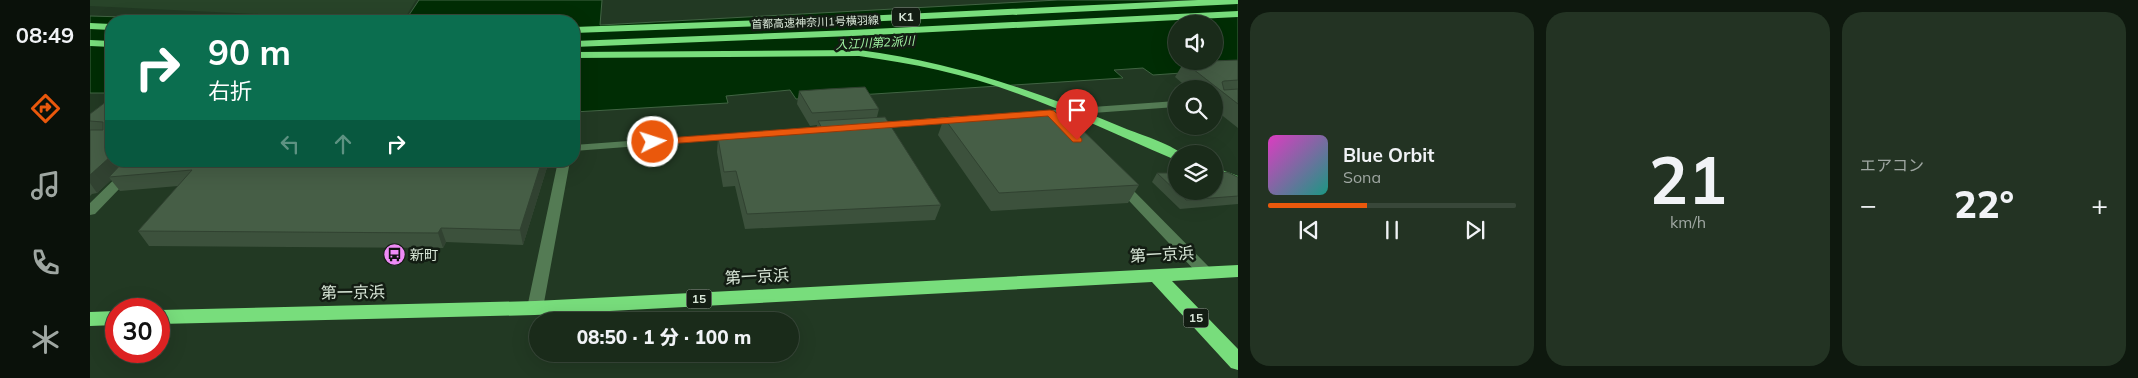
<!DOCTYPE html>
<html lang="ja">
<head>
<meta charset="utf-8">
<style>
  body { margin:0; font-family:Mulish,"Noto Sans JP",sans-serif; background:#233323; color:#f1f3f6; height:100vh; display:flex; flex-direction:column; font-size:19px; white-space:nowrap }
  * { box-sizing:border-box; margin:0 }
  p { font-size:16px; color:#9fa7a2 }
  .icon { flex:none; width:28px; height:28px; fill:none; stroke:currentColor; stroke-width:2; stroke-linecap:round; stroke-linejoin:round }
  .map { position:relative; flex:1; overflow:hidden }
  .sheet { display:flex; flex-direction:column; gap:12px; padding:12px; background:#0e180e; width:900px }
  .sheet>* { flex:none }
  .banner { position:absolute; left:15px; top:15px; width:475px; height:152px; border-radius:20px; box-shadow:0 5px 20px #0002,0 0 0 1px #384739; background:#0b6e4f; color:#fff; overflow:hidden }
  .buttons { position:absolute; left:1078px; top:15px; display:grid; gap:10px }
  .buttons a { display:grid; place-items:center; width:55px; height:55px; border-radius:50%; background:#1a2b1a; box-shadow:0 5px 20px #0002,0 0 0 1px #384739; font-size:25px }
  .speed { position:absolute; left:15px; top:298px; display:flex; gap:10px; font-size:25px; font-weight:700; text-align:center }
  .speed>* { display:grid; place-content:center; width:65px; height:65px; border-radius:50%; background:#1a2b1a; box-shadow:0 5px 20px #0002,0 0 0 1px #384739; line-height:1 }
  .speed .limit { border:8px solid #d22; background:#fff; color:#111 }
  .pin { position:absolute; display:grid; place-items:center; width:42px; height:42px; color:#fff; margin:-51px -21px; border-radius:50% 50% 50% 0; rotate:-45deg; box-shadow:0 0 5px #0007 }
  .pin .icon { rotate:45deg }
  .me { position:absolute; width:55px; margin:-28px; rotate:86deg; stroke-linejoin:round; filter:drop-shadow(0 0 4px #0008) }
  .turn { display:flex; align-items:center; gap:18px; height:105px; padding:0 20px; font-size:22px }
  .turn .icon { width:65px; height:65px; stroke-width:2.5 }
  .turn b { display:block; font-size:35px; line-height:42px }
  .lanes { display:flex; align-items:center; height:48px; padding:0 20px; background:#0003; justify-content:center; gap:25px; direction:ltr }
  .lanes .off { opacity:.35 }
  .big { font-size:38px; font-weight:800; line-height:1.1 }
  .sheet .tile { flex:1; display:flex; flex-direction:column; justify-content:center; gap:8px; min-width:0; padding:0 18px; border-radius:20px; background:#233323 }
  .sheet .dial { align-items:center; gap:0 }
  .dial b { font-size:65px; line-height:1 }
  .song { display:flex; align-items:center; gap:15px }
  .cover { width:60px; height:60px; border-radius:8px; background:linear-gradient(135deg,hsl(310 70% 55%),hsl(170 70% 35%)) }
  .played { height:5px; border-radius:2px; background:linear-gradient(90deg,#ea580c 40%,#384739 40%) }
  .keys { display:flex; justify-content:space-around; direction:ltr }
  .heat { display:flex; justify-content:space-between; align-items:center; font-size:28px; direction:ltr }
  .sheet .tiles { flex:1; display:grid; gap:12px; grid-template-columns:repeat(3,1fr) }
  .trip { position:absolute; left:439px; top:312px; width:270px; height:50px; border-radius:25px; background:#1a2b1a; box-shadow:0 5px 20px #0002,0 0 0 1px #384739; font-weight:800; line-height:50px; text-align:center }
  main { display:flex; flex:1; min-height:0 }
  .tab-bar { display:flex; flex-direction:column; width:90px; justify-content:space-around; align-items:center; background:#0a110a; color:#9fa7a2 }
  .tab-bar .icon { width:35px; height:35px }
  .tab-bar .on { color:#ea580c }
  .tab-bar b { font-size:22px; color:#f1f3f6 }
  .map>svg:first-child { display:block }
  .built { fill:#284429 }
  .water { fill:#002d04; stroke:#416443; fill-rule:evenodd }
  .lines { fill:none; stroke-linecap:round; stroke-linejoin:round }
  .minor { fill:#547b54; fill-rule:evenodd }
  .highway { fill:#78dd7c; fill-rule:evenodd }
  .wall { fill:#3c513c }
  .shaded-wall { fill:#314231 }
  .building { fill:#465e46; stroke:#314231 }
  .route { fill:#ea580c; stroke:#983908 }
  .labels { text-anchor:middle; stroke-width:5; stroke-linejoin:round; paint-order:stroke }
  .far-street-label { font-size:11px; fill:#d8e6d7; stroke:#131d13 }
  .shield { fill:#131d13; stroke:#9daa9c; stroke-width:1 }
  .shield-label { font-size:12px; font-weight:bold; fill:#d8e6d7 }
  .far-water-label { font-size:12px; font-style:italic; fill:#a0f1a2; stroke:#131d13 }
  .poi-label { font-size:14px; fill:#d8e6d7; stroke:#131d13; text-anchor:start }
  .near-street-label { font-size:16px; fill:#d8e6d7; stroke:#131d13 }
</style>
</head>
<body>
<main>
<nav class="tab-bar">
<b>08:49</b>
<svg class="icon on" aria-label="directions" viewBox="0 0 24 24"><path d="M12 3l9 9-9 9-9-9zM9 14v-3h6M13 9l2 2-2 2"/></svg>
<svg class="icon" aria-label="music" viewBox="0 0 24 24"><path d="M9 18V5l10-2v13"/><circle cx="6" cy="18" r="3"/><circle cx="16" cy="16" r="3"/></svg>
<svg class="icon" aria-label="phone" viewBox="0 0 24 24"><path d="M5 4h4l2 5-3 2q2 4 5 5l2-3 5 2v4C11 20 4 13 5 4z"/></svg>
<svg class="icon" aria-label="climate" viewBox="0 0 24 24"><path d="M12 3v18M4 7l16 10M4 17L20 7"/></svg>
</nav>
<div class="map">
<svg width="1148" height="378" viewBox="0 0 1148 378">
  <rect width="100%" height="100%" fill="#223923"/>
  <path class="built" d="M0,0H326L313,21L0,6Z"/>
  <path class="water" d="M329,0H512L510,25L968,0H1148V69L1063,75L1053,68L1024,70L1033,78L706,99L700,90L636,96L638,103L484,112V21H315ZM1086,24H1124V61H1086Z
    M0,16L171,21H21V93H0Z"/>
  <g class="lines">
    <path class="minor" d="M1086,101V107L947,117L942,114L947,111Z
      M869,116L874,119L873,121L785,129L779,126L785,123Z
      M742,126L746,127L748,129L746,131L484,151V145Z
      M43,161H56L5,214L0,215V203Z
      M468,161H480L453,308L450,312L445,314L440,312L437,308Z
      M1031,181L1035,182L1119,267L1121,271L1119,275L1114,276L1109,275L1027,188L1025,185L1027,182Z"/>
    <path class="highway" d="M1108,0H1148V4L752,23L484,33V27L752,17Z
      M1148,11V17L762,36L484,47V41L762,30Z
      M0,23L21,24V30L0,29Z
      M0,40L21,41V47L0,46Z
      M769,50C863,62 946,91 1034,128C1049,134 1081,144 1092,154H1086V159L1081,158C1005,125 929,88 848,70C822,64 796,60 769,56L484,58V52Z
      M1124,167L1148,176V187L1124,176Z
      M1148,265V277L1082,281L1148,349V370L1141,368L1062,282L445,315L69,324V310L445,301Z
      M26,311V325L0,326V312Z"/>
  </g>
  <path class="wall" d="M1148,60V128L1124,109V89H1099L1085,77L1094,62Z
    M709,91L789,109L787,117L851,205L845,220L655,229L645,186L633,187L627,152L628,138L726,131L727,125L720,126L707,104Z
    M21,98V161H459L433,245L356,242L353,248L59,246L48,231L88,186L30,191L21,180L7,193L2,194L0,196V114Z
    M854,118L1049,185L1038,203L901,211L848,135Z
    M1067,173L1148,177V204L1090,209L1062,182Z"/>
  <path class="shaded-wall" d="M21,156V161H41L19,177L21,180L7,193L0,183V175Z
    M452,161H459L433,245L430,230Z
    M351,228L356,242L353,248L348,233Z"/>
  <path class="building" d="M1148,60V80L1134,81L1132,82L1134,90L1148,89V104L1094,62Z
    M775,87L789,109L722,113L709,91L737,89Z
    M21,98V156L0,175V130H13V122L0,121V114Z
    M974,112L1049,185L909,193L854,118Z
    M795,117L851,205L657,214L646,171L634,172L628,138L733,130L728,121Z
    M34,161H452L430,230L351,228L348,233L48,231L102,170L19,177Z
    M1137,172L1148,177V196L1096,200L1087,191H1124V173Z
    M1067,173H1086V191Z"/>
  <path class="route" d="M960,110L964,111L991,138L992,140L991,142H983L958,116L563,145L558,142L563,139Z"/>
  <defs>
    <symbol id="bus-disc" viewBox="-11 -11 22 22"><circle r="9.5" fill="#ef8bf6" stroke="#131d13"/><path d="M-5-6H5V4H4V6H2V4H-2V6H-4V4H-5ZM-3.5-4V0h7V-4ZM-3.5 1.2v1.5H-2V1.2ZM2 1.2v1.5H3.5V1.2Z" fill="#111"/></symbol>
  </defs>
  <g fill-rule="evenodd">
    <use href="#bus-disc" x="292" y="242" width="25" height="25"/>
  </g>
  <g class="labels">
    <g class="far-street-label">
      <text transform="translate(725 22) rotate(-2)" y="4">首都高速神奈川1号横羽線</text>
    </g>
    <g class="shield">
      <rect x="802" y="7.5" width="28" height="19" rx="4"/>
      <rect x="596.5" y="289.5" width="25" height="19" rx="4"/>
      <rect x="1093.5" y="308.5" width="25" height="19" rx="4"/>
    </g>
    <g class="shield-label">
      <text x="816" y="21">K1</text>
      <text x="609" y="303">15</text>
      <text x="1106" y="322">15</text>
    </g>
    <g class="far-water-label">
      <text transform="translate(785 43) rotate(-3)" y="4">入江川第2派川</text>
    </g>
    <g class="poi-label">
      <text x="320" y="260">新町</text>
    </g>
    <g class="near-street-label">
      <text transform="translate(1072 254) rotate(-3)" y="6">第一京浜</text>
      <text transform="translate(667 276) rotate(-3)" y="6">第一京浜</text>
      <text transform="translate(263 292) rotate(-1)" y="6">第一京浜</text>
    </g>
  </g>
</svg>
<div class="buttons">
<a><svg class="icon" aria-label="sound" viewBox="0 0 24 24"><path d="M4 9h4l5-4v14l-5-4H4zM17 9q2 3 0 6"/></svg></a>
<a><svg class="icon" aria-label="search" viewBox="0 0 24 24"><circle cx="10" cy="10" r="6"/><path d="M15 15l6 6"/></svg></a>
<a><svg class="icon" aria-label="layers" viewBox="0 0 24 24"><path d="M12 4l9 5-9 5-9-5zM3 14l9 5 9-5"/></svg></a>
</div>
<div class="speed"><div class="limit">30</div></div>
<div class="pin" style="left:987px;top:140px;background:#d93025"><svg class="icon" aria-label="arrive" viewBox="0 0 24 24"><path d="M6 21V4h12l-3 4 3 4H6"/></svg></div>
<svg class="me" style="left:563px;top:142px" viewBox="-20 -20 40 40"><circle r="17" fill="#ea580c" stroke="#fff" stroke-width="3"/><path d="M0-11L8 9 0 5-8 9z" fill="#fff"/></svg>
<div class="trip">08:50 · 1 分 · 100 m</div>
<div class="banner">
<div class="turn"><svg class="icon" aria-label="right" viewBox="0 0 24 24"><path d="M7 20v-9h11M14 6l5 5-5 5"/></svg><div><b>90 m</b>右折</div></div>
<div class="lanes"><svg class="icon off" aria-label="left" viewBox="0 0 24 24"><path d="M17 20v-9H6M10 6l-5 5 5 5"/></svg><svg class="icon off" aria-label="ahead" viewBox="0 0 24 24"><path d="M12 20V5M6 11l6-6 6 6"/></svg><svg class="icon" aria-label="right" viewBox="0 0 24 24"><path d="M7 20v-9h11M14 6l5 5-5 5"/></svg></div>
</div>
</div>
<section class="sheet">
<div class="tiles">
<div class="tile">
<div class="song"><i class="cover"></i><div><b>Blue Orbit</b><p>Sona</p></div></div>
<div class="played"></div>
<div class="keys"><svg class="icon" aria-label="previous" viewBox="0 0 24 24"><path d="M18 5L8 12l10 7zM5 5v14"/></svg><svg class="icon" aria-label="pause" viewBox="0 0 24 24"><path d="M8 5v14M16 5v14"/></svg><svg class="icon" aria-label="next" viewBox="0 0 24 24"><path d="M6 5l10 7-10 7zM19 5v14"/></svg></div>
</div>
<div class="tile dial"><b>21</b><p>km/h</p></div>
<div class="tile"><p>エアコン</p>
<div class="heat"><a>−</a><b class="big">22°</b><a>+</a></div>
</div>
</div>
</section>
</main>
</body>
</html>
